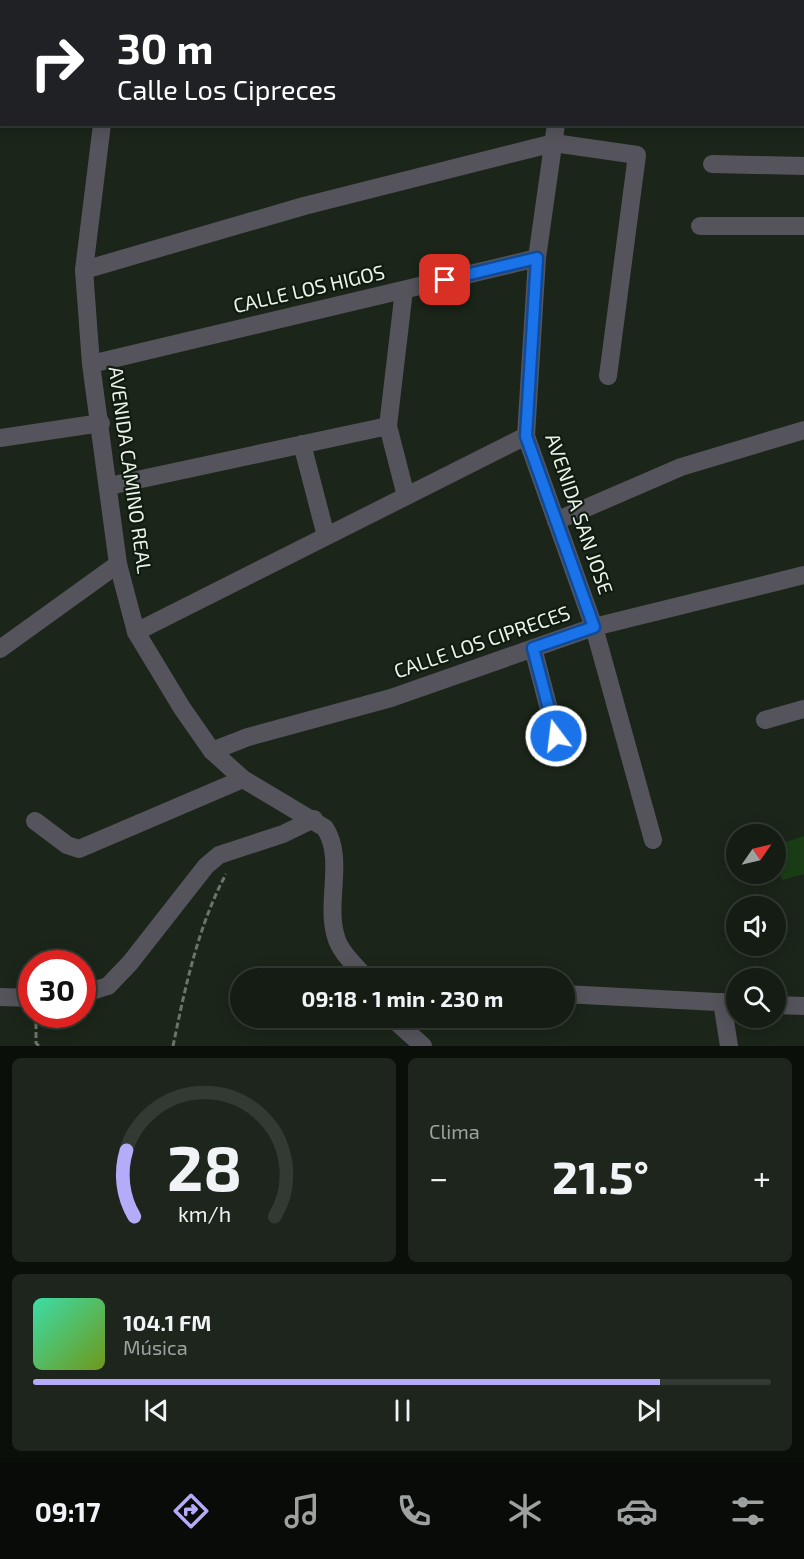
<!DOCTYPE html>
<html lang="es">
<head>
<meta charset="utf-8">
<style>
  body { margin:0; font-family:"Exo 2",sans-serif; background:#1d251c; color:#f1f3f6; height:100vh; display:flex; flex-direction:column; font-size:22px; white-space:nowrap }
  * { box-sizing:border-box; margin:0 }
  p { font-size:20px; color:#9da1a0 }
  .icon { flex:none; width:33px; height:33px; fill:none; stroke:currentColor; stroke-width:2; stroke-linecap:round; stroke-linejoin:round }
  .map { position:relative; height:1046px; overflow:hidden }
  .panel { display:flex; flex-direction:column; gap:12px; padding:12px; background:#0b0f0a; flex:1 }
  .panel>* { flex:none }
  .banner { position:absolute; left:0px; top:0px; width:804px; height:126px; box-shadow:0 3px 15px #0003,0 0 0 2px #333a33; background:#202124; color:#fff; overflow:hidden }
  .needle { width:39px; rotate:56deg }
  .buttons { position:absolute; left:726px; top:824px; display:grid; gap:12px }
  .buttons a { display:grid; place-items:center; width:60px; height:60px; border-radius:50%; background:#141c13; box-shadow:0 3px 15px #0003,0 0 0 2px #333a33; font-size:30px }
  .speed { position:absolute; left:18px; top:950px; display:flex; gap:12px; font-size:30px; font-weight:700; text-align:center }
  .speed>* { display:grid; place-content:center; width:78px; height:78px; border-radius:50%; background:#141c13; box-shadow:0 3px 15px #0003,0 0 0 2px #333a33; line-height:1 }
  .speed .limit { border:9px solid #d22; background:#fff; color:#111 }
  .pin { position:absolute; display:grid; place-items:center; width:51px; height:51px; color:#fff; margin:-26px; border-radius:12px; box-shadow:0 3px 9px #0006 }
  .me { position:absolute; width:66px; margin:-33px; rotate:345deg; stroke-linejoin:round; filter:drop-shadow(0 0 4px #0008) }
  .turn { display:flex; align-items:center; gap:21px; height:126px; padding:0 18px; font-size:27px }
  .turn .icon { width:78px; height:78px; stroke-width:2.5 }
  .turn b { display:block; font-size:42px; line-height:51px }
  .big { font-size:45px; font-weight:700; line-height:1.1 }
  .panel .card { flex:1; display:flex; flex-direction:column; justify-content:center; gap:9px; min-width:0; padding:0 21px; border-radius:9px; background:#1d251c }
  .panel .dial { align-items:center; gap:0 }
  .dial svg { height:156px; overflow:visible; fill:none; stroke:#333a33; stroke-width:7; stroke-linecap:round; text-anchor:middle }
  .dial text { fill:#f1f3f6; stroke:none }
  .song { display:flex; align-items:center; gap:18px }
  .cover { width:72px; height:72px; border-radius:9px; background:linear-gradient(135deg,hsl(160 70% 55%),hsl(80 70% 35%)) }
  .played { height:6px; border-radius:3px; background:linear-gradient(90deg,#b4acf9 85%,#333a33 85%) }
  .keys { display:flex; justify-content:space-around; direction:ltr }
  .heat { display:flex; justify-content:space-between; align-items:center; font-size:33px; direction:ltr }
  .panel .tiles { flex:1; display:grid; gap:12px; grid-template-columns:1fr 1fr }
  .card:last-child { grid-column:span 2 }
  .trip { position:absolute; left:230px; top:968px; width:345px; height:60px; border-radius:30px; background:#141c13; box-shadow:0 3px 15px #0003,0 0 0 2px #333a33; font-weight:700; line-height:60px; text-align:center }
  .tab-bar { display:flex; height:96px; justify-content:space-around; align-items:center; background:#080b08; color:#9da1a0 }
  .tab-bar .icon { width:42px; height:42px }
  .tab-bar .active { color:#b4acf9 }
  .tab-bar b { font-size:27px; color:#f1f3f6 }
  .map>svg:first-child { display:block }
  .green { fill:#1a3d16 }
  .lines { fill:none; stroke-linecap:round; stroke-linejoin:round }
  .path { stroke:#6b7469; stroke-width:3; stroke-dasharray:6 3; stroke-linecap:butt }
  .service { stroke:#55545c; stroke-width:10 }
  .minor { stroke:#55545c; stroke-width:18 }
  .tertiary { stroke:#55545c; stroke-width:18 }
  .route-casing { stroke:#114b97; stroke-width:15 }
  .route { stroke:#1a73e8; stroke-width:10 }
  .labels { text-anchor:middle; stroke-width:4.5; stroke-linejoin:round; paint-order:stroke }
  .street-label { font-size:20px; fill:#ebf2ea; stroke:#111c10 }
</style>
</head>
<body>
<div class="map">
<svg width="804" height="1046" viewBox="0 0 804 1046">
  <rect width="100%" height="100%" fill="#1b2519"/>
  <path class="green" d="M804,836V874L782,880L776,858V845Z"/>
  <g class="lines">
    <path class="path" d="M36,1014V1043L39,1046
      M173,1046C185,988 198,926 226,874"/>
    <path class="service" d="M0,88L2,87"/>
    <path class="minor" d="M570,2L571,0
      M556,124L537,258L526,436L594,627L653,840
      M712,164L804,166
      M700,226H804
      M84,270L304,206L554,143L637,155L608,376
      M404,290L388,426L406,496
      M91,364L537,258
      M0,438L101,423
      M302,444L326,536
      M109,486L388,426
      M556,521L681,467L804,430
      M136,632L526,436
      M533,648L556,736
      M0,649L118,564
      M765,720L804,709
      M212,751L248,737L391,698L594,627L804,575
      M35,821L67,845L79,849L243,779
      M82,994L108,986L130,963L206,866L219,855L283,834L314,819
      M564,994L736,1003
      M0,997L32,998
      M722,1002L729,1046
      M776,1005L804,1006"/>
    <path class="tertiary" d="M87,0L88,2
      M102,124L84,270L91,364L118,564L136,632L182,708L212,751L243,779L325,828C345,859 325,902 336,937C340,952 356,966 366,978
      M391,1017L423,1046"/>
  </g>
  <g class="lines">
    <defs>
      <path id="route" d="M445,280L537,258L526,436L594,627L533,648L556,736"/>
    </defs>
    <use href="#route" class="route-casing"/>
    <use href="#route" class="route"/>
  </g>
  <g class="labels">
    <g class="street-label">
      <text transform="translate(309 289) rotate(-13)" y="7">CALLE LOS HIGOS</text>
      <text transform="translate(130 470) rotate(82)" y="7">AVENIDA CAMINO REAL</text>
      <text transform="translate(579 514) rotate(71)" y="7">AVENIDA SAN JOSE</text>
      <text transform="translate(482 642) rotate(-19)" y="7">CALLE LOS CIPRECES</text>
    </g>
  </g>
</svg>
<div class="buttons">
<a><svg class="needle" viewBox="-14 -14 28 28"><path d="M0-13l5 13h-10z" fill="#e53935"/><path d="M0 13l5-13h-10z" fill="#9da1a0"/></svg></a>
<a><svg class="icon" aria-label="sound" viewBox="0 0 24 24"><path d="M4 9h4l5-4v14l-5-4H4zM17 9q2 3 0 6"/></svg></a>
<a><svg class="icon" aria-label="search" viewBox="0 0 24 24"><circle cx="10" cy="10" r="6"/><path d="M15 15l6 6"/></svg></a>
</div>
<div class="speed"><div class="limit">30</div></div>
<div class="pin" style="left:445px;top:280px;background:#d93025"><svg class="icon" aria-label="arrive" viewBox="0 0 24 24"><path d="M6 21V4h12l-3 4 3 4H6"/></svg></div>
<svg class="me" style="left:556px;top:736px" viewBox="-20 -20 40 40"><circle r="17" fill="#1a73e8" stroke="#fff" stroke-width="3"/><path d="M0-11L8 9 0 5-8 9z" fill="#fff"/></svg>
<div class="trip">09:18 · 1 min · 230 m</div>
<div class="banner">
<div class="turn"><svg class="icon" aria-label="right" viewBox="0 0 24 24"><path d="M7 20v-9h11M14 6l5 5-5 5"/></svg><div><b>30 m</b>Calle Los Cipreces</div></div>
</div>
</div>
<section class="panel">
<div class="tiles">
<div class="card dial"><svg viewBox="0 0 100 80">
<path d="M14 69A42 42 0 1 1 86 69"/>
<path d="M14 69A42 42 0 0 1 10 35" stroke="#b4acf9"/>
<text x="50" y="56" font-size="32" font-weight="700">28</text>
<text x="50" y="72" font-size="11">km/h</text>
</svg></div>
<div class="card"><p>Clima</p>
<div class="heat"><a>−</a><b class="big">21.5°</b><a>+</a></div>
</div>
<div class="card">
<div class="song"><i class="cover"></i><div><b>104.1 FM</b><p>Música</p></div></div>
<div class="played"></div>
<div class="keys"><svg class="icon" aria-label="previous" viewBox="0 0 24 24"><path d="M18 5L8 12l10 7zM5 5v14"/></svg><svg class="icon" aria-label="pause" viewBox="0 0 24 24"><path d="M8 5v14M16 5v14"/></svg><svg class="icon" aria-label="next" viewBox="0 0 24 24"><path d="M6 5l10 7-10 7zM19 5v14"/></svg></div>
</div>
</div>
</section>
<nav class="tab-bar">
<b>09:17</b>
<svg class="icon active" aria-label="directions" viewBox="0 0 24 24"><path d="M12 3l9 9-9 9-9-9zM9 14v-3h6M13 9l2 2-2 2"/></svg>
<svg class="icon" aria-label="music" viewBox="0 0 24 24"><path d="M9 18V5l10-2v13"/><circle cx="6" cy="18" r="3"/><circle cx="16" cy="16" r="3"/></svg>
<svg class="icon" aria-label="phone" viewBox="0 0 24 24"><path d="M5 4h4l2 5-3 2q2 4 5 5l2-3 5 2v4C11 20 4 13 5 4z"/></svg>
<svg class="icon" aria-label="climate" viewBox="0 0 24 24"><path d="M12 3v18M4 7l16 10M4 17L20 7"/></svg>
<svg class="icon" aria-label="car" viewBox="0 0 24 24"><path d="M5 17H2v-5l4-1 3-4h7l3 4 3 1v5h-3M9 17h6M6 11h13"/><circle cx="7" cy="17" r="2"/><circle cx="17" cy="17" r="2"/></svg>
<svg class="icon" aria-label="filters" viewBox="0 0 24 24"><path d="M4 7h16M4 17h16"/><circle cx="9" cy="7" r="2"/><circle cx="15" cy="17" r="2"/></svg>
</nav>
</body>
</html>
